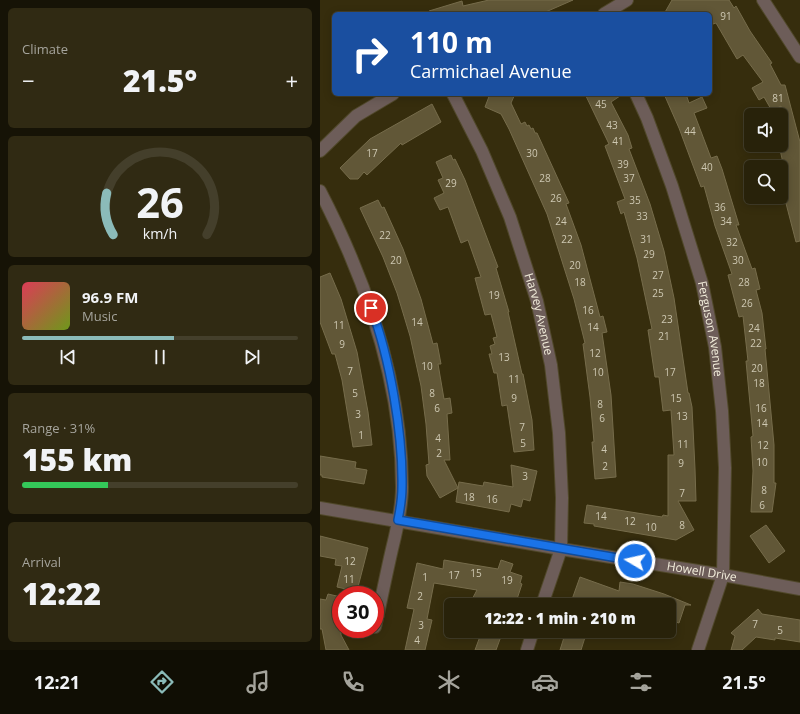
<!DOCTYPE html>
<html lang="en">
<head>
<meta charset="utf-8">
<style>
  body { margin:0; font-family:"Open Sans",sans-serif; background:#302a13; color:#f1f3f6; height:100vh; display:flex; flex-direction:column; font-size:15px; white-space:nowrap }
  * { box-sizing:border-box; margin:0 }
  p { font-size:13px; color:#a5a49c }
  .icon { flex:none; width:22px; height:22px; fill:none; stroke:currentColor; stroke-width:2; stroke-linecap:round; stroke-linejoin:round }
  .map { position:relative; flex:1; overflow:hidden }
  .sheet { display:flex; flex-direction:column; gap:8px; padding:8px; background:#161306; width:320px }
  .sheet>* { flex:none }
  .banner { position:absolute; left:12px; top:12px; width:380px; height:84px; border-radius:6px; box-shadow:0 2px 10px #0003,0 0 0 1px #443f2b; background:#1a4fa0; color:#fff; overflow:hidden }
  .controls { position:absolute; left:424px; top:108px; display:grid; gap:8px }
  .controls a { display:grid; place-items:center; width:44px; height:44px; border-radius:6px; background:#28220a; box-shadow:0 2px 10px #0003,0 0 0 1px #443f2b; font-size:20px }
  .speed { position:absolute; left:12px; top:586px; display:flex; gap:8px; font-size:20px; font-weight:700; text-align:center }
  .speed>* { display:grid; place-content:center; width:52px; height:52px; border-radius:50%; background:#28220a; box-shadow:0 2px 10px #0003,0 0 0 1px #443f2b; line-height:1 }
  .speed .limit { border:6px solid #d22; background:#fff; color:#111 }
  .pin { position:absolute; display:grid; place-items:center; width:34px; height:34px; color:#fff; margin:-17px; border:2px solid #fff; border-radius:50%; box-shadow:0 1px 4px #0007 }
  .me { position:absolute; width:44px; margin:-22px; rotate:279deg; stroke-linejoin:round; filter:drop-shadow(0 0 3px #0008) }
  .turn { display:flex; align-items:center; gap:14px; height:84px; padding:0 12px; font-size:18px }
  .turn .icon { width:52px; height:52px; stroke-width:2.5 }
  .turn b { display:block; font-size:28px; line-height:34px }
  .big { font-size:30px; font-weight:800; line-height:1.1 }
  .sheet .card { flex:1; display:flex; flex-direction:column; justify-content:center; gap:6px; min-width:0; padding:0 14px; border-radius:6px; background:#302a13 }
  .sheet .dial { align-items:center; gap:0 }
  .dial svg { height:104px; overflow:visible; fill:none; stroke:#443f2b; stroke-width:7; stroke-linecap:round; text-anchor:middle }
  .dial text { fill:#f1f3f6; stroke:none }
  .song { display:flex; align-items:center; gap:12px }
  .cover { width:48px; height:48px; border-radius:6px; background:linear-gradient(135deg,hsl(350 70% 55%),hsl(80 70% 35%)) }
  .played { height:4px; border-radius:2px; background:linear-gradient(90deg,#8bbbb9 55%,#443f2b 55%) }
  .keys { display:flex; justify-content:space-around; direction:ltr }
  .heat { display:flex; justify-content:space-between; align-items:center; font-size:22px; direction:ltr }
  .charge { height:6px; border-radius:3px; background:linear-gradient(90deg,#34c759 31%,#443f2b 0) }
  .trip { position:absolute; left:124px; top:598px; width:232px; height:40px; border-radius:6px; background:#28220a; box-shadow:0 2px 10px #0003,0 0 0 1px #443f2b; font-weight:800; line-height:40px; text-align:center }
  .tabs { display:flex; height:64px; justify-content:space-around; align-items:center; background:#100e04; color:#a5a49c }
  .tabs .icon { width:28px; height:28px }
  .tabs .active { color:#8bbbb9 }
  .tabs b { font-size:18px; color:#f1f3f6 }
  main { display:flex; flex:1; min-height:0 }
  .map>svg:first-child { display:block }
  .building { fill:#615737; stroke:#766c4b }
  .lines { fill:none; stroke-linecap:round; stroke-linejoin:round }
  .street-casing { stroke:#50482a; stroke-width:14 }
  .street { stroke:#6d5d59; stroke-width:12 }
  .route-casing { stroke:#114b97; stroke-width:10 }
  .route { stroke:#1a73e8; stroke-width:7 }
  .labels { text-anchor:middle; stroke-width:4; stroke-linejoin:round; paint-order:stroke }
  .number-label { font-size:10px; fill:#cec8b2 }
  .street-label { font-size:12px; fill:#f2eddb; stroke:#362d0d }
</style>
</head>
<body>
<main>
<section class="sheet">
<div class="card"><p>Climate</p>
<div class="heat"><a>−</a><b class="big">21.5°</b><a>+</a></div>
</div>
<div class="card dial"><svg viewBox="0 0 100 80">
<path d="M14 69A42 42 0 1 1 86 69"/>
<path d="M14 69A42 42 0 0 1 9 37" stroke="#8bbbb9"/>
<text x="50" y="56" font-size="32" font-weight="700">26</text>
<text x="50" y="72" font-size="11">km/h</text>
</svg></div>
<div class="card">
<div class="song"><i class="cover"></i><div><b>96.9 FM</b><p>Music</p></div></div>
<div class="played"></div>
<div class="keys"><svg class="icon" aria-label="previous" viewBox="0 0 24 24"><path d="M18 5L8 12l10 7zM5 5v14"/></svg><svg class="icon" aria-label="pause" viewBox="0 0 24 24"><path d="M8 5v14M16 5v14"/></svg><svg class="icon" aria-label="next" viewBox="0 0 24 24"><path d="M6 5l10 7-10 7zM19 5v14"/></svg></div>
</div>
<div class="card"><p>Range · 31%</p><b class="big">155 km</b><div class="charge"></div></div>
<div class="card"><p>Arrival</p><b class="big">12:22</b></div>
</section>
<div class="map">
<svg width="480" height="650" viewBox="0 0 480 650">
  <rect width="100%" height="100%" fill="#362d0d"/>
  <path class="building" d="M169,0H253L221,14H110L109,11L142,1L143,6Z
    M352,0H409L414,8L416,6L430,31L452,63L450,64L461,85H465L480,142V241L476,242L461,184L467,181L459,145H461V106L452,111L444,97L439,100L432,88L443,82L423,55L417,59L396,23L393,24L390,19V14H344Z
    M170,94H195L191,103L201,124L205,122L207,126L209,125L211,129L213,128L215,133H217L249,203L246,204L261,245L280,317L283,316L287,332L282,333L291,395L296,477L275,479L272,442H274L270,397L263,344L265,343L254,299L227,214L189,129L181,114L165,107Z
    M265,94H303L291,102L308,135L312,148L309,149L330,204L344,251L354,298L368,393H369L372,407L375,469L376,501H358L374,530L356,540L274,526V524L264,523L267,505L342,517L343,515L348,516V455H354L351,410L343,411L339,377H335L328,330L332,329L317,258L304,212L301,214L297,202L305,199L285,146L289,144Z
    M344,94H366L369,103L382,97L387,108L374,113L391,158L397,156L402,169L419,225H416L432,269L435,268L440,289L436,290L442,313L446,349H445L454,445V483H456L452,512H431L433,471L431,437L433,436L426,361H428L423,316L419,317L408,275L412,274L395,226L384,186L381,187L359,128Z
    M112,104L121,122L82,145L81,143L47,175L44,172L38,179H30L20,168L50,139Z
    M131,155L133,160L135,159L145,180L178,267L176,268L189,312H188L202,374H203L212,420L214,450L194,452L187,405L182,406L177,373H174L169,354H172L170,346L175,344L173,338L177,337L171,314L165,315L155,278L161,277L148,240L141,243L128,207L120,210L114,198L124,193L118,180L123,178L116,162Z
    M58,200L62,208L64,207L83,249L101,299L113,344L117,343L121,364H118L124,399L130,398L132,413L127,414L130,460H124L138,488L139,482L163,486L164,482L193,487L191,465L217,471L210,501L203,499L201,507L191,504L189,512L136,502L138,488L120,498L107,476L106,465L109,464L106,424L101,386L90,336L77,293L63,257L40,208Z
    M10,273L21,299L37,352L48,412L52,445L33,447L22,380L15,354H12L0,322V277Z
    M0,456L36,462L35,468L47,470L44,484L2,477V475H0Z
    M446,525L465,551L449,563L430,536Z
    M0,536L48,548L38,587L36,586L35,591L17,587L22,566L15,565L16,559L0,556Z
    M124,560L178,569L181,560L193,564L190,572L202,576L200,583L202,584L195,605H149L157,590L114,583L107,619L112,620L105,650H85L94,609L87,608L97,563L123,569Z
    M260,577L299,591L300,582L313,584L344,594L371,605H365L359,623L349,620V605H250Z
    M8,594L21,597V635L29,650H6L2,629H0V599L6,600Z
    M438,609L442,614L480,620V642L455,638V640L436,637L422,650H411L415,636L411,633Z
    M162,631H183L176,650H155Z
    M246,631H267L261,650H240Z"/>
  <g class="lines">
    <defs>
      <g id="street">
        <path d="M443,0L480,57"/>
        <path d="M284,14L307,0"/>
        <path id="s1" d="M133,94L162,151L190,217L217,301L231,365L239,433L242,498L241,549L222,605"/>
        <path id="s2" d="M316,94L327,118L352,186L382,283L395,347L402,411L405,468L403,575L378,650"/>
        <path d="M0,151L36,116L73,94"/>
        <path d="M0,191C47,282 82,382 82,487C82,508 77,529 72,549C66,575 61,601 55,627"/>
        <path id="s3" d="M0,508L241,549L403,575L480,589"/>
        <path d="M207,650L213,631"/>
      </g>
    </defs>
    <use href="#street" class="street-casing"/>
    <use href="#street" class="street"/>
  </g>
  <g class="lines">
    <defs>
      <path id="route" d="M51,308C70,358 83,434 82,487C82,498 80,510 78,520L315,561"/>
    </defs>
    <use href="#route" class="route-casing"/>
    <use href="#route" class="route"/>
  </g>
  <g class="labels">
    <g class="number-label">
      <text x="406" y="20">91</text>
      <text x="458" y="102">81</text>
      <text x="281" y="108">45</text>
      <text x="292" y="129">43</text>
      <text x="370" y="135">44</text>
      <text x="298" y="145">41</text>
      <text x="52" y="157">17</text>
      <text x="212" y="157">30</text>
      <text x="303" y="168">39</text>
      <text x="387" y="171">40</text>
      <text x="225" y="182">28</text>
      <text x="309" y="182">37</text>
      <text x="131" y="187">29</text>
      <text x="236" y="202">26</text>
      <text x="315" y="204">35</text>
      <text x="400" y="211">36</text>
      <text x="322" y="220">33</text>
      <text x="241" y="225">24</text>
      <text x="406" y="225">34</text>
      <text x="65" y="239">22</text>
      <text x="247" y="243">22</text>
      <text x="326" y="243">31</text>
      <text x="412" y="246">32</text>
      <text x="329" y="258">29</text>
      <text x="76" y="264">20</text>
      <text x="418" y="264">30</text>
      <text x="255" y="269">20</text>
      <text x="338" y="279">27</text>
      <text x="260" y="286">18</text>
      <text x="424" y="286">28</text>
      <text x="338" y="297">25</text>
      <text x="174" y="299">19</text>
      <text x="427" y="307">26</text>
      <text x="268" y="314">16</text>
      <text x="347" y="323">23</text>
      <text x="97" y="326">14</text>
      <text x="19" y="329">11</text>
      <text x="273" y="331">14</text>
      <text x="434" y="332">24</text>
      <text x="344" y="340">21</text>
      <text x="436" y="347">22</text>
      <text x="22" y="348">9</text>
      <text x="275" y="357">12</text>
      <text x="184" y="361">13</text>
      <text x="107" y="370">10</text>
      <text x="437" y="372">20</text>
      <text x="30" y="375">7</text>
      <text x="278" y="376">10</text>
      <text x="350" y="376">17</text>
      <text x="194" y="383">11</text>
      <text x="439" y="387">18</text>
      <text x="35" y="397">5</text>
      <text x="112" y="397">8</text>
      <text x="194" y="402">9</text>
      <text x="356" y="402">15</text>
      <text x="280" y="408">8</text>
      <text x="117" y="412">6</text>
      <text x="441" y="412">16</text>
      <text x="38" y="418">3</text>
      <text x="362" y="420">13</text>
      <text x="282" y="422">6</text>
      <text x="442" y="427">14</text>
      <text x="202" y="431">7</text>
      <text x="41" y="439">1</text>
      <text x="118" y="442">4</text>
      <text x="203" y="447">5</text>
      <text x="363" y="448">11</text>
      <text x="443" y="449">12</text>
      <text x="284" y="453">4</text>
      <text x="119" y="457">2</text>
      <text x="442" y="466">10</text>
      <text x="361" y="467">9</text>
      <text x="285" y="470">2</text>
      <text x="205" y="480">3</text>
      <text x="444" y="494">8</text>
      <text x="362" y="497">7</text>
      <text x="149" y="501">18</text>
      <text x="172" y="503">16</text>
      <text x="442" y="509">6</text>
      <text x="281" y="520">14</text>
      <text x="310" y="525">12</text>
      <text x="362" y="529">8</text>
      <text x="331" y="531">10</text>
      <text x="30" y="565">12</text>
      <text x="156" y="577">15</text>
      <text x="134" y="579">17</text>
      <text x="105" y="581">1</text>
      <text x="29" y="583">11</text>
      <text x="187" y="584">19</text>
      <text x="100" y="600">2</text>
      <text x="435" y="628">7</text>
      <text x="101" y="629">3</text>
      <text x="460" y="634">5</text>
      <text x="97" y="644">4</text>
    </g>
    <g class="street-label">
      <text dy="4" stroke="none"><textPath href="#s1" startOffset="237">Harvey Avenue</textPath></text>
      <text dy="4" stroke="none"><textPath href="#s2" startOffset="247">Ferguson Avenue</textPath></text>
      <text dy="4" stroke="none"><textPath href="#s3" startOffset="387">Howell Drive</textPath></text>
    </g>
  </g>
</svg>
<div class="controls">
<a><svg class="icon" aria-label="sound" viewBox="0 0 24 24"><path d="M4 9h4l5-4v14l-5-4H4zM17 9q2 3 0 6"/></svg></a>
<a><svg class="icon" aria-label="search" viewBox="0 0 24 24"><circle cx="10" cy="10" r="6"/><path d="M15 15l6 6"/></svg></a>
</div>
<div class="speed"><div class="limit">30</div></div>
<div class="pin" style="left:51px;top:308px;background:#d93025"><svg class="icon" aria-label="arrive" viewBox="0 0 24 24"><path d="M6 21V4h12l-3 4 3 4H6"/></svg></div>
<svg class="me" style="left:315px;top:561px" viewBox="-20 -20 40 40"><circle r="17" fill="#1a73e8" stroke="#fff" stroke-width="3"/><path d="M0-11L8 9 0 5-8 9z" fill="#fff"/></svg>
<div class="trip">12:22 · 1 min · 210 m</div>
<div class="banner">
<div class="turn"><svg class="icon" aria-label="right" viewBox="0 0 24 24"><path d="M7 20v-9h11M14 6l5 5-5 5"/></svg><div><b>110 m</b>Carmichael Avenue</div></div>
</div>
</div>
</main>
<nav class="tabs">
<b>12:21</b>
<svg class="icon active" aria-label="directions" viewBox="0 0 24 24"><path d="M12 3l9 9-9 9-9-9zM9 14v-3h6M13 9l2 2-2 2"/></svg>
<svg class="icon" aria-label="music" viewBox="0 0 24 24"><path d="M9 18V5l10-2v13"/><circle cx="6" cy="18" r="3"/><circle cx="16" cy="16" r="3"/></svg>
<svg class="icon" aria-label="phone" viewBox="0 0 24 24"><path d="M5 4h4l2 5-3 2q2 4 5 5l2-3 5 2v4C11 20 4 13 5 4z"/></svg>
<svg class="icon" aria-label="climate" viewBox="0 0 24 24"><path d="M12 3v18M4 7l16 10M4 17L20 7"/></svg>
<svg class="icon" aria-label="car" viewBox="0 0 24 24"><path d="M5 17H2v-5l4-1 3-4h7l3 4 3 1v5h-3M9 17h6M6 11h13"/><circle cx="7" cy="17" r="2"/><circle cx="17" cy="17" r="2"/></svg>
<svg class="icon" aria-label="filters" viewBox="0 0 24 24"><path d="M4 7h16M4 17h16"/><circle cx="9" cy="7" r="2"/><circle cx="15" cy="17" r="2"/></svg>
<b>21.5°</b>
</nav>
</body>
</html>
